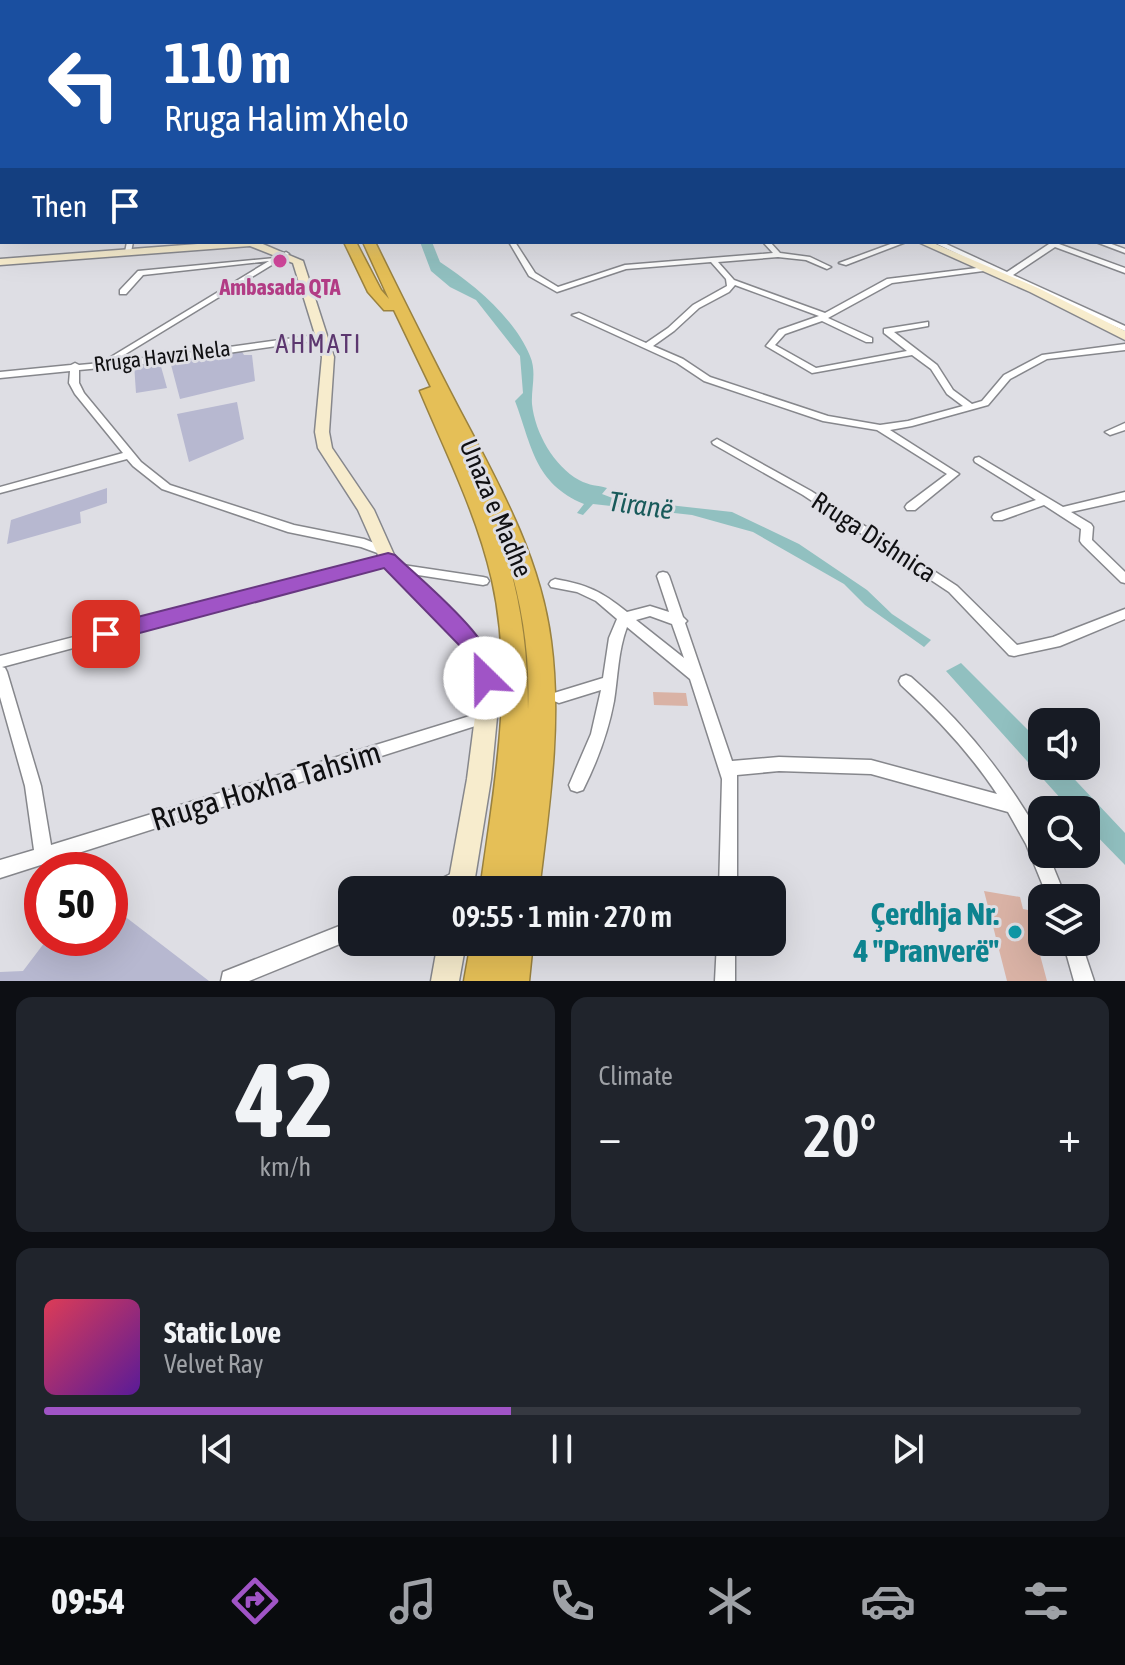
<!DOCTYPE html>
<html lang="en">
<head>
<meta charset="utf-8">
<style>
  body { margin:0; font-family:"Asap Condensed",sans-serif; background:#20242c; color:#f1f3f6; height:100vh; display:flex; flex-direction:column; font-size:30px; white-space:nowrap }
  * { box-sizing:border-box; margin:0 }
  p { font-size:26px; color:#9ea1a6 }
  .icon { flex:none; width:44px; height:44px; fill:none; stroke:currentColor; stroke-width:2; stroke-linecap:round; stroke-linejoin:round }
  .map { position:relative; height:981px; overflow:hidden }
  .side { display:flex; flex-direction:column; gap:16px; padding:16px; background:#0d0f14; flex:1 }
  .side>* { flex:none }
  .banner { position:absolute; left:0px; top:0px; width:1126px; height:244px; box-shadow:0 8px 32px #0002; background:#1a4fa0; color:#fff; overflow:hidden }
  .tools { position:absolute; left:1028px; top:708px; display:grid; gap:16px }
  .tools a { display:grid; place-items:center; width:72px; height:72px; border-radius:16px; background:#171b24; box-shadow:0 8px 32px #0002; font-size:40px }
  .speed { position:absolute; left:24px; top:852px; display:flex; gap:16px; font-size:40px; font-weight:700; text-align:center }
  .speed>* { display:grid; place-content:center; width:104px; height:104px; border-radius:50%; background:#171b24; box-shadow:0 8px 32px #0002; line-height:1 }
  .speed .limit { border:12px solid #d22; background:#fff; color:#111 }
  .pin { position:absolute; display:grid; place-items:center; width:68px; height:68px; color:#fff; margin:-34px; border-radius:16px; box-shadow:0 4px 12px #0006 }
  .me { position:absolute; width:88px; margin:-44px; rotate:337deg; stroke-linejoin:round; filter:drop-shadow(0 0 6px #0008) }
  .turn { display:flex; align-items:center; gap:28px; height:168px; padding:0 32px; font-size:36px }
  .turn .icon { width:104px; height:104px; stroke-width:2.5 }
  .turn b { display:block; font-size:56px; line-height:68px }
  .then { display:flex; align-items:center; height:76px; padding:0 32px; background:#0003; gap:16px; font-size:30px }
  .big { font-size:60px; font-weight:600; line-height:1.1 }
  .side .tile { flex:1; display:flex; flex-direction:column; justify-content:center; gap:12px; min-width:0; padding:0 28px; border-radius:16px; background:#20242c }
  .side .dial { align-items:center; gap:0 }
  .dial b { font-size:104px; line-height:1 }
  .song { display:flex; align-items:center; gap:24px }
  .cover { width:96px; height:96px; border-radius:12px; background:linear-gradient(135deg,hsl(350 70% 55%),hsl(270 70% 35%)) }
  .played { height:8px; border-radius:4px; background:linear-gradient(90deg,#a054c6 45%,#363941 45%) }
  .keys { display:flex; justify-content:space-around; direction:ltr }
  .heat { display:flex; justify-content:space-between; align-items:center; font-size:44px; direction:ltr }
  .side .tiles { flex:1; display:grid; gap:16px; grid-template-columns:1fr 1fr }
  .tile:last-child { grid-column:span 2 }
  .trip { position:absolute; left:338px; top:876px; width:448px; height:80px; border-radius:16px; background:#171b24; box-shadow:0 8px 32px #0002; font-weight:600; line-height:80px; text-align:center }
  .tabs { display:flex; height:128px; justify-content:space-around; align-items:center; background:#090b0e; color:#9ea1a6 }
  .tabs .icon { width:56px; height:56px }
  .tabs .active { color:#a054c6 }
  .tabs b { font-size:36px; color:#f1f3f6 }
  .map>svg:first-child { display:block }
  .green { fill:#b7b8d0 }
  .water { fill:#91c0c0 }
  .building { fill:#d9b2a5 }
  .lines { fill:none; stroke-linecap:round; stroke-linejoin:round }
  .street-casing { stroke:#86878c; stroke-width:3 }
  .secondary-casing { stroke:#86878c; stroke-width:3 }
  .highway-casing { stroke:#9a823f; stroke-width:3 }
  .street { fill:#fff; fill-rule:evenodd }
  .secondary { fill:#f7eccd; fill-rule:evenodd }
  .highway { fill:#e5bf57; fill-rule:evenodd }
  .route { fill:#a054c6; stroke:#683781; stroke-width:2 }
  .hotel-dot { fill:#d1479c; stroke:#dedee4; stroke-width:3 }
  .culture-dot { fill:#0f9aa8; stroke:#dedee4; stroke-width:3 }
  .labels { text-anchor:middle; stroke-width:6; stroke-linejoin:round; paint-order:stroke }
  .far-hotel-label { font-size:22px; font-weight:bold; fill:#b23c85; stroke:#dedee4 }
  .far-street-label { font-size:22px; fill:#101012; stroke:#dedee4 }
  .far-quarter-label { font-size:26px; letter-spacing:2px; fill:#5c376f; stroke:#dedee4 }
  .street-label { font-size:26px; fill:#101012; stroke:#dedee4 }
  .water-label { font-size:28px; font-style:italic; fill:#185a5a; stroke:#dedee4 }
  .near-street-label { font-size:32px; fill:#101012; stroke:#dedee4 }
  .near-culture-label { font-size:32px; font-weight:bold; fill:#0d838f; stroke:#dedee4; text-anchor:end }
</style>
</head>
<body>
<div class="map">
<svg width="1125" height="981" viewBox="0 0 1125 981">
  <rect width="100%" height="100%" fill="#dedee4"/>
  <path class="green" d="M241,350L244,355H252L255,381L180,399L170,361Z
    M160,363L167,388L136,393L134,364Z
    M237,402L244,439L189,462L177,414Z
    M107,488V503L80,512L81,523L7,544L11,520Z
    M110,905L209,981H0V972L23,971L48,938H110Z"/>
  <path class="water" d="M420,242H432L440,262C471,282 514,317 530,356C537,372 531,388 532,404C535,433 554,466 579,480C590,486 597,485 607,488L602,494L615,499L732,512L799,544L867,590L892,614L931,640L924,647L865,605L844,584L753,532L692,515L593,504L583,515L577,513L584,504C534,483 532,446 515,401L523,393L520,356L476,300L450,287L431,271Z
    M961,663L1042,744V766H1062L1125,833V865L1086,825V810H1071L946,671Z"/>
  <path class="building" d="M653,692L686,693L688,706L654,705Z
    M984,891L1020,897L1023,909L1028,910L1047,981H1007Z"/>
  <g class="lines">
    <defs>
      <path id="street" d="M0,123H2V126H0Z
        M0,134H2V136H0Z
        M1124,143H1125V147H1124Z
        M1124,152H1125V156H1124Z
        M0,157H2V161H0Z
        M1124,173H1125V177H1124Z
        M1124,197H1125L1124,202Z
        M0,199H2V203H0Z
        M0,215H2V219H0Z
        M1124,217H1125V221H1124Z
        M0,224H2V228H0Z
        M1124,236H1125V240H1124Z
        M127,242H133L131,252L128,254L125,252Z
        M509,242H515L535,273L558,287L625,265L773,253L763,242H770L780,253L810,257L831,267L827,269L806,260L778,257L718,262L734,280L825,313L887,279L985,267L933,242H942L1007,272L1052,242H1060L1059,244L1125,268V273L1055,247L1013,275L1125,326V331L991,270L892,283L828,318L872,338V342H866L822,321L785,334L775,345L816,368L907,351L884,333V329L928,322V326L894,332L937,365L953,390L972,404L982,401L1004,375L1042,355L1125,344V350L1047,359L1010,379L988,405L912,426L890,430L959,474L915,510H907L905,507L907,504L947,474L877,430L823,421L704,381L677,363L572,315L579,313L646,343L668,328L693,305L727,286L726,279L711,262L626,269L557,292L529,276ZM735,285L819,316L779,330L766,346L812,373L912,355L931,369L947,394L963,406L908,421L880,425L828,416L710,377L683,359L653,346L674,331L699,308L729,292Z
        M896,242H906L846,265L839,263Z
        M1096,242H1106L1125,249V253Z
        M286,252L289,254L288,255L114,361L165,356L323,334L327,337L326,339L165,362L79,370V383L84,393L141,462L170,485L294,525L364,539L387,548L389,551L387,554L383,555L361,547L288,532L162,489L133,466L127,459L0,493V487L123,453L75,394L69,383L70,371L0,378V372L71,365L75,363L79,365L101,363L269,261L143,275L126,294H120V290L138,271L275,258Z
        M1125,423V430L1110,435L1105,432Z
        M717,439L811,491L957,586L1017,645L1053,637L1125,609V619L1060,646L1014,656L1009,655L949,592L803,495L713,444L712,442Z
        M979,457L1063,507L1125,492V500L1071,512L1091,524L1093,527L1092,540L1125,572V583L1121,582L1082,544L1080,541L1081,529L1044,505L1002,520H994L992,517L994,514L1036,500L975,462L974,460L975,458Z
        M388,556L392,557L394,560L392,563L2,667L5,668L7,672L41,786L51,845L486,711L491,713L493,717L491,721L0,878V860L34,850L25,786L0,697V656Z
        M396,564L483,577L487,578L489,581L487,584L483,585L392,571L390,568L392,565Z
        M663,572L667,573L669,576L683,617L687,621L685,623L732,761L779,757L871,760L997,794C970,753 937,718 901,685L899,681L901,677L906,675L911,677C963,722 1004,773 1038,832L1042,841V854H1048L1066,898H1048L1026,844L1008,812L871,774L779,771L737,775V890H719L722,779L690,679L627,627C618,651 618,676 614,701C608,733 597,762 583,790L577,792L571,790L569,785L591,734L601,690L559,703L554,701L552,697L554,693L603,678L609,638L617,619L596,601L577,592L551,587L549,584L551,581L555,579C588,585 601,591 627,612L650,606L669,612L657,576L659,573ZM650,616L672,624L684,658L636,620Z
        M461,869L467,872L470,878L467,884L455,890H427L430,884Z
        M352,921V939L249,981H221L223,972Z
        M717,942H735V981H715Z
        M1063,942H1081L1094,981H1074Z"/>
      <path id="secondary" d="M224,242H258L303,261L334,357L329,432L332,448L374,510L395,557L478,638L493,662L497,717L491,779L473,890H447L467,779L475,717L473,663L464,648L382,564L358,510L318,448L315,432L322,357L293,263L250,246L0,265V259Z
        M918,242H931L1038,288L1125,331V340L1030,292Z
        M438,942H466L459,981H431Z"/>
      <path id="highway" d="M344,242H356L381,290L389,299L363,242H375C402,297 429,351 457,405C497,481 540,555 551,641C562,724 549,808 539,890H480C494,788 515,682 492,580C477,514 446,453 420,391L431,387L394,310H384L368,292ZM496,524C519,585 531,646 528,710C528,645 519,586 496,524Z
        M471,942H533L529,981H464Z"/>
    </defs>
    <use href="#street" class="street-casing"/>
    <use href="#secondary" class="secondary-casing"/>
    <use href="#highway" class="highway-casing"/>
    <use href="#street" class="street"/>
    <use href="#secondary" class="secondary"/>
    <use href="#highway" class="highway"/>
  </g>
  <linearGradient id="sky" x2="0" y2="1"><stop stop-color="#85b9d8"/><stop offset="0.47" stop-color="#f0f0f3"/><stop offset="1" stop-color="#f0f0f3" stop-opacity="0"/></linearGradient>
  <rect width="1125" height="260" fill="url(#sky)"/>
  <path class="route" d="M388,553L395,555C418,578 511,651 494,685H477L463,649L384,568L106,642L99,640L95,634L99,628L106,625Z"/>
  <circle class="hotel-dot" cx="280" cy="261" r="8"/>
  <circle class="culture-dot" cx="1015" cy="932" r="8"/>
  <g class="labels">
    <g class="far-hotel-label">
      <text x="280" y="295">Ambasada QTA</text>
    </g>
    <g class="far-street-label">
      <text transform="translate(162 356) rotate(-7)" y="8">Rruga Havzi Nela</text>
    </g>
    <g class="far-quarter-label">
      <text x="319" y="353">AHMATI</text>
    </g>
    <g class="street-label">
      <text transform="translate(496 508) rotate(67)" y="9">Unaza e Madhe</text>
      <text transform="translate(874 537) rotate(33)" y="9">Rruga Dishnica</text>
    </g>
    <g class="water-label">
      <text transform="translate(641 505) rotate(8)" y="10">Tiranë</text>
    </g>
    <g class="near-street-label">
      <text transform="translate(266 786) rotate(-17)" y="11">Rruga Hoxha Tahsim</text>
    </g>
    <g class="near-culture-label">
      <text x="999" y="925">Çerdhja Nr.<tspan x="999" dy="37">4 "Pranverë"</tspan></text>
    </g>
  </g>
</svg>
<div class="tools">
<a><svg class="icon" aria-label="sound" viewBox="0 0 24 24"><path d="M4 9h4l5-4v14l-5-4H4zM17 9q2 3 0 6"/></svg></a>
<a><svg class="icon" aria-label="search" viewBox="0 0 24 24"><circle cx="10" cy="10" r="6"/><path d="M15 15l6 6"/></svg></a>
<a><svg class="icon" aria-label="layers" viewBox="0 0 24 24"><path d="M12 4l9 5-9 5-9-5zM3 14l9 5 9-5"/></svg></a>
</div>
<div class="speed"><div class="limit">50</div></div>
<div class="pin" style="left:106px;top:634px;background:#d93025"><svg class="icon" aria-label="arrive" viewBox="0 0 24 24"><path d="M6 21V4h12l-3 4 3 4H6"/></svg></div>
<svg class="me" style="left:485px;top:678px" viewBox="-20 -20 40 40"><circle r="19" fill="#fff"/><path d="M0-13L10 11 0 6-10 11z" fill="#a054c6"/></svg>
<div class="trip">09:55 · 1 min · 270 m</div>
<div class="banner">
<div class="turn"><svg class="icon" aria-label="left" viewBox="0 0 24 24"><path d="M17 20v-9H6M10 6l-5 5 5 5"/></svg><div><b>110 m</b>Rruga Halim Xhelo</div></div>
<div class="then">Then<svg class="icon" aria-label="arrive" viewBox="0 0 24 24"><path d="M6 21V4h12l-3 4 3 4H6"/></svg></div>
</div>
</div>
<section class="side">
<div class="tiles">
<div class="tile dial"><b>42</b><p>km/h</p></div>
<div class="tile"><p>Climate</p>
<div class="heat"><a>−</a><b class="big">20°</b><a>+</a></div>
</div>
<div class="tile">
<div class="song"><i class="cover"></i><div><b>Static Love</b><p>Velvet Ray</p></div></div>
<div class="played"></div>
<div class="keys"><svg class="icon" aria-label="previous" viewBox="0 0 24 24"><path d="M18 5L8 12l10 7zM5 5v14"/></svg><svg class="icon" aria-label="pause" viewBox="0 0 24 24"><path d="M8 5v14M16 5v14"/></svg><svg class="icon" aria-label="next" viewBox="0 0 24 24"><path d="M6 5l10 7-10 7zM19 5v14"/></svg></div>
</div>
</div>
</section>
<nav class="tabs">
<b>09:54</b>
<svg class="icon active" aria-label="directions" viewBox="0 0 24 24"><path d="M12 3l9 9-9 9-9-9zM9 14v-3h6M13 9l2 2-2 2"/></svg>
<svg class="icon" aria-label="music" viewBox="0 0 24 24"><path d="M9 18V5l10-2v13"/><circle cx="6" cy="18" r="3"/><circle cx="16" cy="16" r="3"/></svg>
<svg class="icon" aria-label="phone" viewBox="0 0 24 24"><path d="M5 4h4l2 5-3 2q2 4 5 5l2-3 5 2v4C11 20 4 13 5 4z"/></svg>
<svg class="icon" aria-label="climate" viewBox="0 0 24 24"><path d="M12 3v18M4 7l16 10M4 17L20 7"/></svg>
<svg class="icon" aria-label="car" viewBox="0 0 24 24"><path d="M5 17H2v-5l4-1 3-4h7l3 4 3 1v5h-3M9 17h6M6 11h13"/><circle cx="7" cy="17" r="2"/><circle cx="17" cy="17" r="2"/></svg>
<svg class="icon" aria-label="filters" viewBox="0 0 24 24"><path d="M4 7h16M4 17h16"/><circle cx="9" cy="7" r="2"/><circle cx="15" cy="17" r="2"/></svg>
</nav>
</body>
</html>
